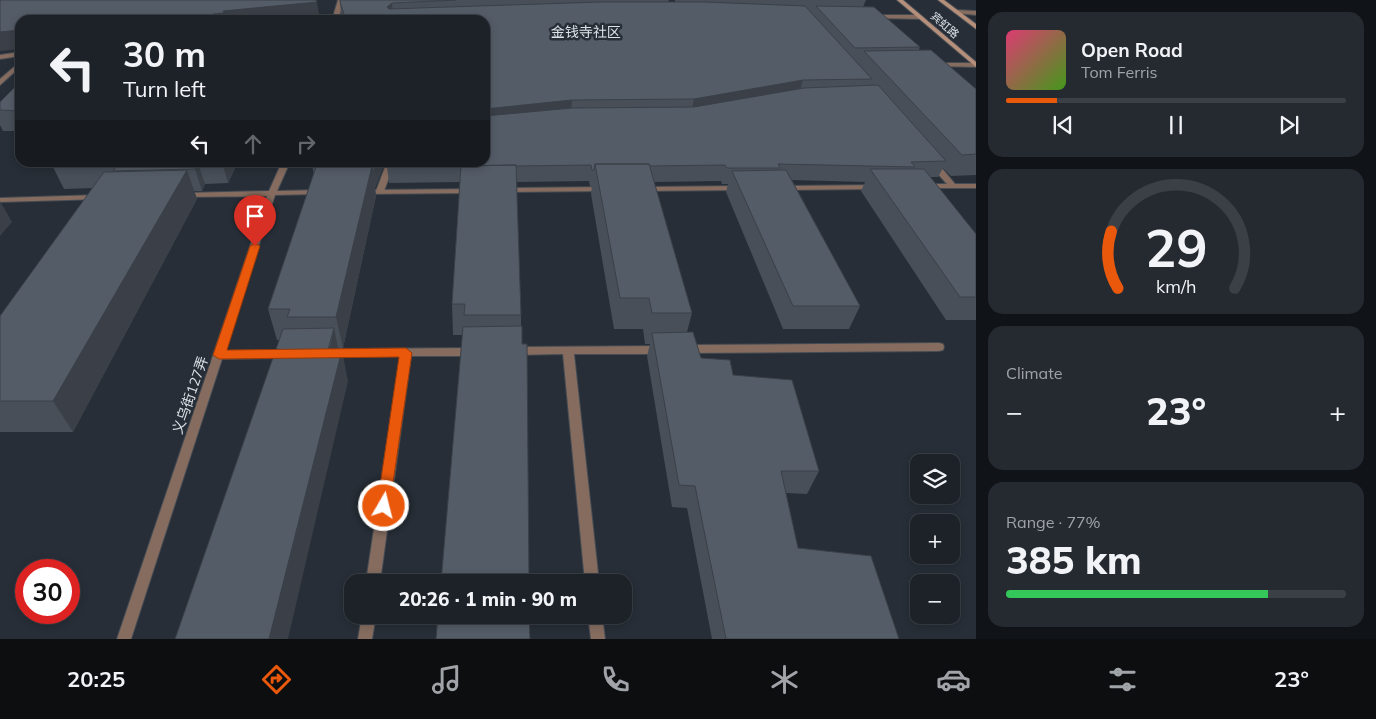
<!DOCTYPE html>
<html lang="en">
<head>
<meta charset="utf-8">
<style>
  body { margin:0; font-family:Mulish,"Noto Sans SC",sans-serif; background:#252a31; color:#f1f3f6; height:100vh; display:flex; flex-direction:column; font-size:19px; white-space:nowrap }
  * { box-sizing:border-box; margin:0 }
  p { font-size:16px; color:#a0a4a8 }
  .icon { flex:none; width:28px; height:28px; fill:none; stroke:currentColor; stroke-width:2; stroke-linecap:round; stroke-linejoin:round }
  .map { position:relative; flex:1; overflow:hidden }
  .sheet { display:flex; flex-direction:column; gap:12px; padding:12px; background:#101317; width:400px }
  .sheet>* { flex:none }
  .top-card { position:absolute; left:15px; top:15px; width:475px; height:152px; border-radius:15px; box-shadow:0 2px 8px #0003,0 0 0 1px #3b3f46; background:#1d2229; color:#f1f3f6; overflow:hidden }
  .fabs { position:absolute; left:910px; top:454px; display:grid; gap:10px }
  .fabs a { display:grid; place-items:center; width:50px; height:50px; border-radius:10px; background:#1d2229; box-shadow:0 2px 8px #0003,0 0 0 1px #3b3f46; font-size:25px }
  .speed { position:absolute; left:15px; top:559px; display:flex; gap:10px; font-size:25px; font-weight:700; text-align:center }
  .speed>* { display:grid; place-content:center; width:65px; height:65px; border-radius:50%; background:#1d2229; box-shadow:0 2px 8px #0003,0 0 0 1px #3b3f46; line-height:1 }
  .speed .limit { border:8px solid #d22; background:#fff; color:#111 }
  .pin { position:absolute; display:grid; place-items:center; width:42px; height:42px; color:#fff; margin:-51px -21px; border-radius:50% 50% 50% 0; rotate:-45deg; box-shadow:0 0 5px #0007 }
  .pin .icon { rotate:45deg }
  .me { position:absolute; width:55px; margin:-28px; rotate:8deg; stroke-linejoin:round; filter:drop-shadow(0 0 4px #0008) }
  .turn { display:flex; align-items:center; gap:18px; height:105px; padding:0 25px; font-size:22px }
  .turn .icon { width:65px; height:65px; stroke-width:2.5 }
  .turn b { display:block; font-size:35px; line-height:42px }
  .lanes { display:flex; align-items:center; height:48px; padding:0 25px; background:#0003; justify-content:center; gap:25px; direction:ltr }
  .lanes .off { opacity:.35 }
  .big { font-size:38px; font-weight:800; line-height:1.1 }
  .sheet .card { flex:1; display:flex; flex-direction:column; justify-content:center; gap:8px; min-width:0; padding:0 18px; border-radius:15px; background:#252a31 }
  .sheet .dial { align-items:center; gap:0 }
  .dial svg { height:130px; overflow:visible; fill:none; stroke:#3b3f46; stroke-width:7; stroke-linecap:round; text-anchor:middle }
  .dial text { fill:#f1f3f6; stroke:none }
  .song { display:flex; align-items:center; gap:15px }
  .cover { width:60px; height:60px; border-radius:8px; background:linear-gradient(135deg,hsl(340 70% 55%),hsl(100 70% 35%)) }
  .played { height:5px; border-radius:2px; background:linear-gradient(90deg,#ea580c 15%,#3b3f46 15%) }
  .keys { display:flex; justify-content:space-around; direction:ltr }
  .heat { display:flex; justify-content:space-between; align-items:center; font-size:28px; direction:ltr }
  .charge { height:8px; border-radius:4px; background:linear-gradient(90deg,#34c759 77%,#3b3f46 0) }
  .trip { position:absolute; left:344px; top:574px; width:288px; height:50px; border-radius:15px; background:#1d2229; box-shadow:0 2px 8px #0003,0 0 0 1px #3b3f46; font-weight:800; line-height:50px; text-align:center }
  .menu { display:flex; height:80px; justify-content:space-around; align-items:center; background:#0c0e10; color:#a0a4a8 }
  .menu .icon { width:35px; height:35px }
  .menu .active { color:#ea580c }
  .menu b { font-size:22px; color:#f1f3f6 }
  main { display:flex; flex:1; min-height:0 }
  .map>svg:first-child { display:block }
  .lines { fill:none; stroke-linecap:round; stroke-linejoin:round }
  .service-casing { stroke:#444b53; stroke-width:2 }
  .minor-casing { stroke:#444b53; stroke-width:2 }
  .secondary-casing { stroke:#444b53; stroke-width:2 }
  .service { fill:#856c5f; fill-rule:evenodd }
  .minor { fill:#856c5f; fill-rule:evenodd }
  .secondary { fill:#b68f7a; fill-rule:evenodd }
  .wall { fill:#484f59 }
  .shaded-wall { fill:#3b4048 }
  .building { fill:#545c67; stroke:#3b4048 }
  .route { fill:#ea580c; stroke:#983908 }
  .labels { text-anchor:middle; stroke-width:5; stroke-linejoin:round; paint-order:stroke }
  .far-street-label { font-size:11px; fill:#dde2e8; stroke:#272e37 }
  .far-quarter-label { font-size:14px; fill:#dde2e8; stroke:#272e37 }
  .street-label { font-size:14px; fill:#dde2e8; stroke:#272e37 }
</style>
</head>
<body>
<main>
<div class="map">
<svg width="976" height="639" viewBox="0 0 976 639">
  <rect width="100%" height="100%" fill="#272e37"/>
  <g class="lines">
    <defs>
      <path id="service" d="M936,63H976V67L934,66V64Z
        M387,162H395L384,191L380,193H377L376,191Z"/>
      <path id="minor" d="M338,0H344L338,20H332Z
        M957,10L976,11V15L955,13L954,12Z
        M874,15H920L923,17L920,19L872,18V16Z
        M20,52V56L0,59V55Z
        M20,62V67L0,85V79Z
        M929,160H935L955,184H976V188H923V184H947L929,164Z
        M282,162H290L277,191L321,190L325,192L321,194L275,195L225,351L286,350L290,351L291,354L290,357L286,358L222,359L131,639H117L267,196L183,197L179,195L183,193L269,191Z
        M876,185L880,187L879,189L783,190L779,188L783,186Z
        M739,186L743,188L742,190L643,191L639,189L643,187Z
        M604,187H607V191L503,192L499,190L503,188Z
        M471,189H474V193L363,194L359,192L363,190Z
        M99,195L103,197L102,199L0,202V198Z
        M939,343L943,344L944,347L943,350L939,351L685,353L681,352L680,349L681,346L685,345Z
        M661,346L665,347L666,350L665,353L661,354H574L599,582H585L563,354L515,355L511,354L510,351L511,348L515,347Z
        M473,348L477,349L478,352L477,355L473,356H411L380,582H366L400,356L330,357L326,356L325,353L326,350L330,349Z
        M362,615H376L372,639H358Z
        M588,615H602L605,639H591Z"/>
      <path id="secondary" d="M897,0H903L976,62V67Z
        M938,0H944L976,24V29Z"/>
    </defs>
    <use href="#service" class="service-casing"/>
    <use href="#minor" class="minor-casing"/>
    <use href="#secondary" class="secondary-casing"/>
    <use href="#service" class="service"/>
    <use href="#minor" class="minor"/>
    <use href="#secondary" class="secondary"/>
  </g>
  <path class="wall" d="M340,0H669L668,2H675V0H866L863,7L920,47L919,50L976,89V175L951,176L943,168L938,177H930L976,234V320H946L861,191L865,182L792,180L860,306L849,329H783L726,192L728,184H722L721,181L654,182L692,313L687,332L701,358L733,375L819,471L807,494L786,493L798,548L899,639H712L687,508L672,507L647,356L650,344H645L643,329H614L591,194L592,186H590L589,181L516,182L521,315V326L529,582L462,335H453L452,304L460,182L389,183L387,167L485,20H343L341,15L340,2Z
    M20,82V131H3L0,125V102Z
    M57,162H238L228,183L205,184L202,191H194L197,199L73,432H0V316L93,188L64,189L53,167Z
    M312,162H385L375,188L376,196L343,348H338L348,381L279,340H277L268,309L314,175L312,165Z"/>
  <path class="shaded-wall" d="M317,2L320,20H209L213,14L223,11Z
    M392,3L393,16L387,7Z
    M20,30V49L0,51V32Z
    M803,80L799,95L691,114L694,99Z
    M572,100L571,115L485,124V109Z
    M222,162H238L228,183Z
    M377,162H385L375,188L373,172Z
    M198,163L205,184L202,191L195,169Z
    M372,166L376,196L343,348L336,317Z
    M187,170L197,199L73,432L53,401Z
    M0,201L12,222L0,236Z
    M334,328L340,357L342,350L348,381L288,639H269Z"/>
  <path class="building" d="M0,0H316L317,2L223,11L224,13L213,14L209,20H20V30L0,32Z
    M340,0H456L392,3L387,7L389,9L600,2H704L805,6L872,79L803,80L694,99L572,100L485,109V20H346L340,2Z
    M816,6L874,7L920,47L855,48Z
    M931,50L976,89V154L962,155L864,51Z
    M20,82V111L0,110V102Z
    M878,85L946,161L911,162L915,167L778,164L780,168H727L725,165L650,166L649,164H595L594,170H592L591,165L516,166V165L461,166L387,167L389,162H485V116L572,108L694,107L804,88Z
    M57,162H202L198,163L195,169L113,171L118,165L53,167Z
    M312,162H377L373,172L372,166L323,167L324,164L312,165Z
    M595,164H649L692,313H652L649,298H620Z
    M516,165L521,315H464L465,304H452L461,166Z
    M372,166L336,317H287L290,309H268L316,167Z
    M870,169H924L976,234V297H960Z
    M187,170L53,401H0V316L104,172Z
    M786,170L860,306H793L732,171Z
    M522,326V344H527L529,582H441L463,327Z
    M334,328L328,350H342L269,639H175L283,329Z
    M693,332L701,358L730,360L733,375L792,380L819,471H781L798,548L871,556L899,639H726L695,486L679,485L652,333Z
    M438,615H529L530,639H436Z"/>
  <path class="route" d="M255,243L260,246L227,350L406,348L412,353L389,510L384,512L379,510L377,506L399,357L219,359L213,355L250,246Z"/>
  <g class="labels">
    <g class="far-street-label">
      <text transform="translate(945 25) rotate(41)" y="4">宾虹路</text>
    </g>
    <g class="far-quarter-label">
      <text x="586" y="37">金钱寺社区</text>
    </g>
    <g class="street-label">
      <text transform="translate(190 395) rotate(-71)" y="5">义乌街127弄</text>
    </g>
  </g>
</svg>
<div class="fabs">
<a><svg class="icon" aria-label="layers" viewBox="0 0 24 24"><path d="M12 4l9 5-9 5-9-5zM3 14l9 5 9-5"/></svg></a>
<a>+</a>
<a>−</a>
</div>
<div class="speed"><div class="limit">30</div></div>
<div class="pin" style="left:255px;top:246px;background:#d93025"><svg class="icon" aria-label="arrive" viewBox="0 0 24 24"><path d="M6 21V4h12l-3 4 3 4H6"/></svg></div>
<svg class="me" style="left:384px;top:506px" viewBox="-20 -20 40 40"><circle r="17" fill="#ea580c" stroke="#fff" stroke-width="3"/><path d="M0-11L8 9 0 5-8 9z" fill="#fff"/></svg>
<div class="trip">20:26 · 1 min · 90 m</div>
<div class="top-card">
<div class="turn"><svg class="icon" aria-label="left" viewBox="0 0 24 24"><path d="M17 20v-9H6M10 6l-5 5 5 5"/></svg><div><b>30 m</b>Turn left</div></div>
<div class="lanes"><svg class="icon" aria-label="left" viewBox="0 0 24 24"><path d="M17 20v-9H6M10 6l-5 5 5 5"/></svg><svg class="icon off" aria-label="ahead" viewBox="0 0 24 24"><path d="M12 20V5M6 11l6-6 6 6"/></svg><svg class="icon off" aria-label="right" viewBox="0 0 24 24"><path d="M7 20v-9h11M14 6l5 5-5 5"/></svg></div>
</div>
</div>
<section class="sheet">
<div class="card">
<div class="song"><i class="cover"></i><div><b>Open Road</b><p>Tom Ferris</p></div></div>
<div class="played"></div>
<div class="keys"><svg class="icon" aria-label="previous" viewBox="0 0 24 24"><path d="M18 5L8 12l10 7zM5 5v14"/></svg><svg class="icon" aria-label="pause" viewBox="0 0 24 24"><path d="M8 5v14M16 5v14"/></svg><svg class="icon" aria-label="next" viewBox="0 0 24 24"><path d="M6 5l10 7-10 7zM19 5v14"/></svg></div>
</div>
<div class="card dial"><svg viewBox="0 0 100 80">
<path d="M14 69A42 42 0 1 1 86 69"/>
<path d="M14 69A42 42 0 0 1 10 34" stroke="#ea580c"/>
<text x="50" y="56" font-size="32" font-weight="700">29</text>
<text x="50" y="72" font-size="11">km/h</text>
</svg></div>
<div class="card"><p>Climate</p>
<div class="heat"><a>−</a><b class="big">23°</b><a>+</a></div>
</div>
<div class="card"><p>Range · 77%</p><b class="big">385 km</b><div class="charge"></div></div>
</section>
</main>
<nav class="menu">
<b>20:25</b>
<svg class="icon active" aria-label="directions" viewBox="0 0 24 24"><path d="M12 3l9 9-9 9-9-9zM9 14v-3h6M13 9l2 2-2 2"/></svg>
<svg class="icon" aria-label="music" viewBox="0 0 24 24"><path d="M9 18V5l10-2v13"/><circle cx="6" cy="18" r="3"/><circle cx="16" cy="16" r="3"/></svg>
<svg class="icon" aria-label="phone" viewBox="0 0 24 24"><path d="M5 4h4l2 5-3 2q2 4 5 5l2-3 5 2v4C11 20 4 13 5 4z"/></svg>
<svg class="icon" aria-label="climate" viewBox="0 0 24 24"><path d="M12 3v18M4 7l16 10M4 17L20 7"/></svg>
<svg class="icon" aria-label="car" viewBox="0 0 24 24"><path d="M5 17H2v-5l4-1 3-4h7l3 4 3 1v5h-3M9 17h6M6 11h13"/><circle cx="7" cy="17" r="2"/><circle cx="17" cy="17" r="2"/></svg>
<svg class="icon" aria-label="filters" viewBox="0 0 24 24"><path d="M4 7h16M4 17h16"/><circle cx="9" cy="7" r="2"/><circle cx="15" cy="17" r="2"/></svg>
<b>23°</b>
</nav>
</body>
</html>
